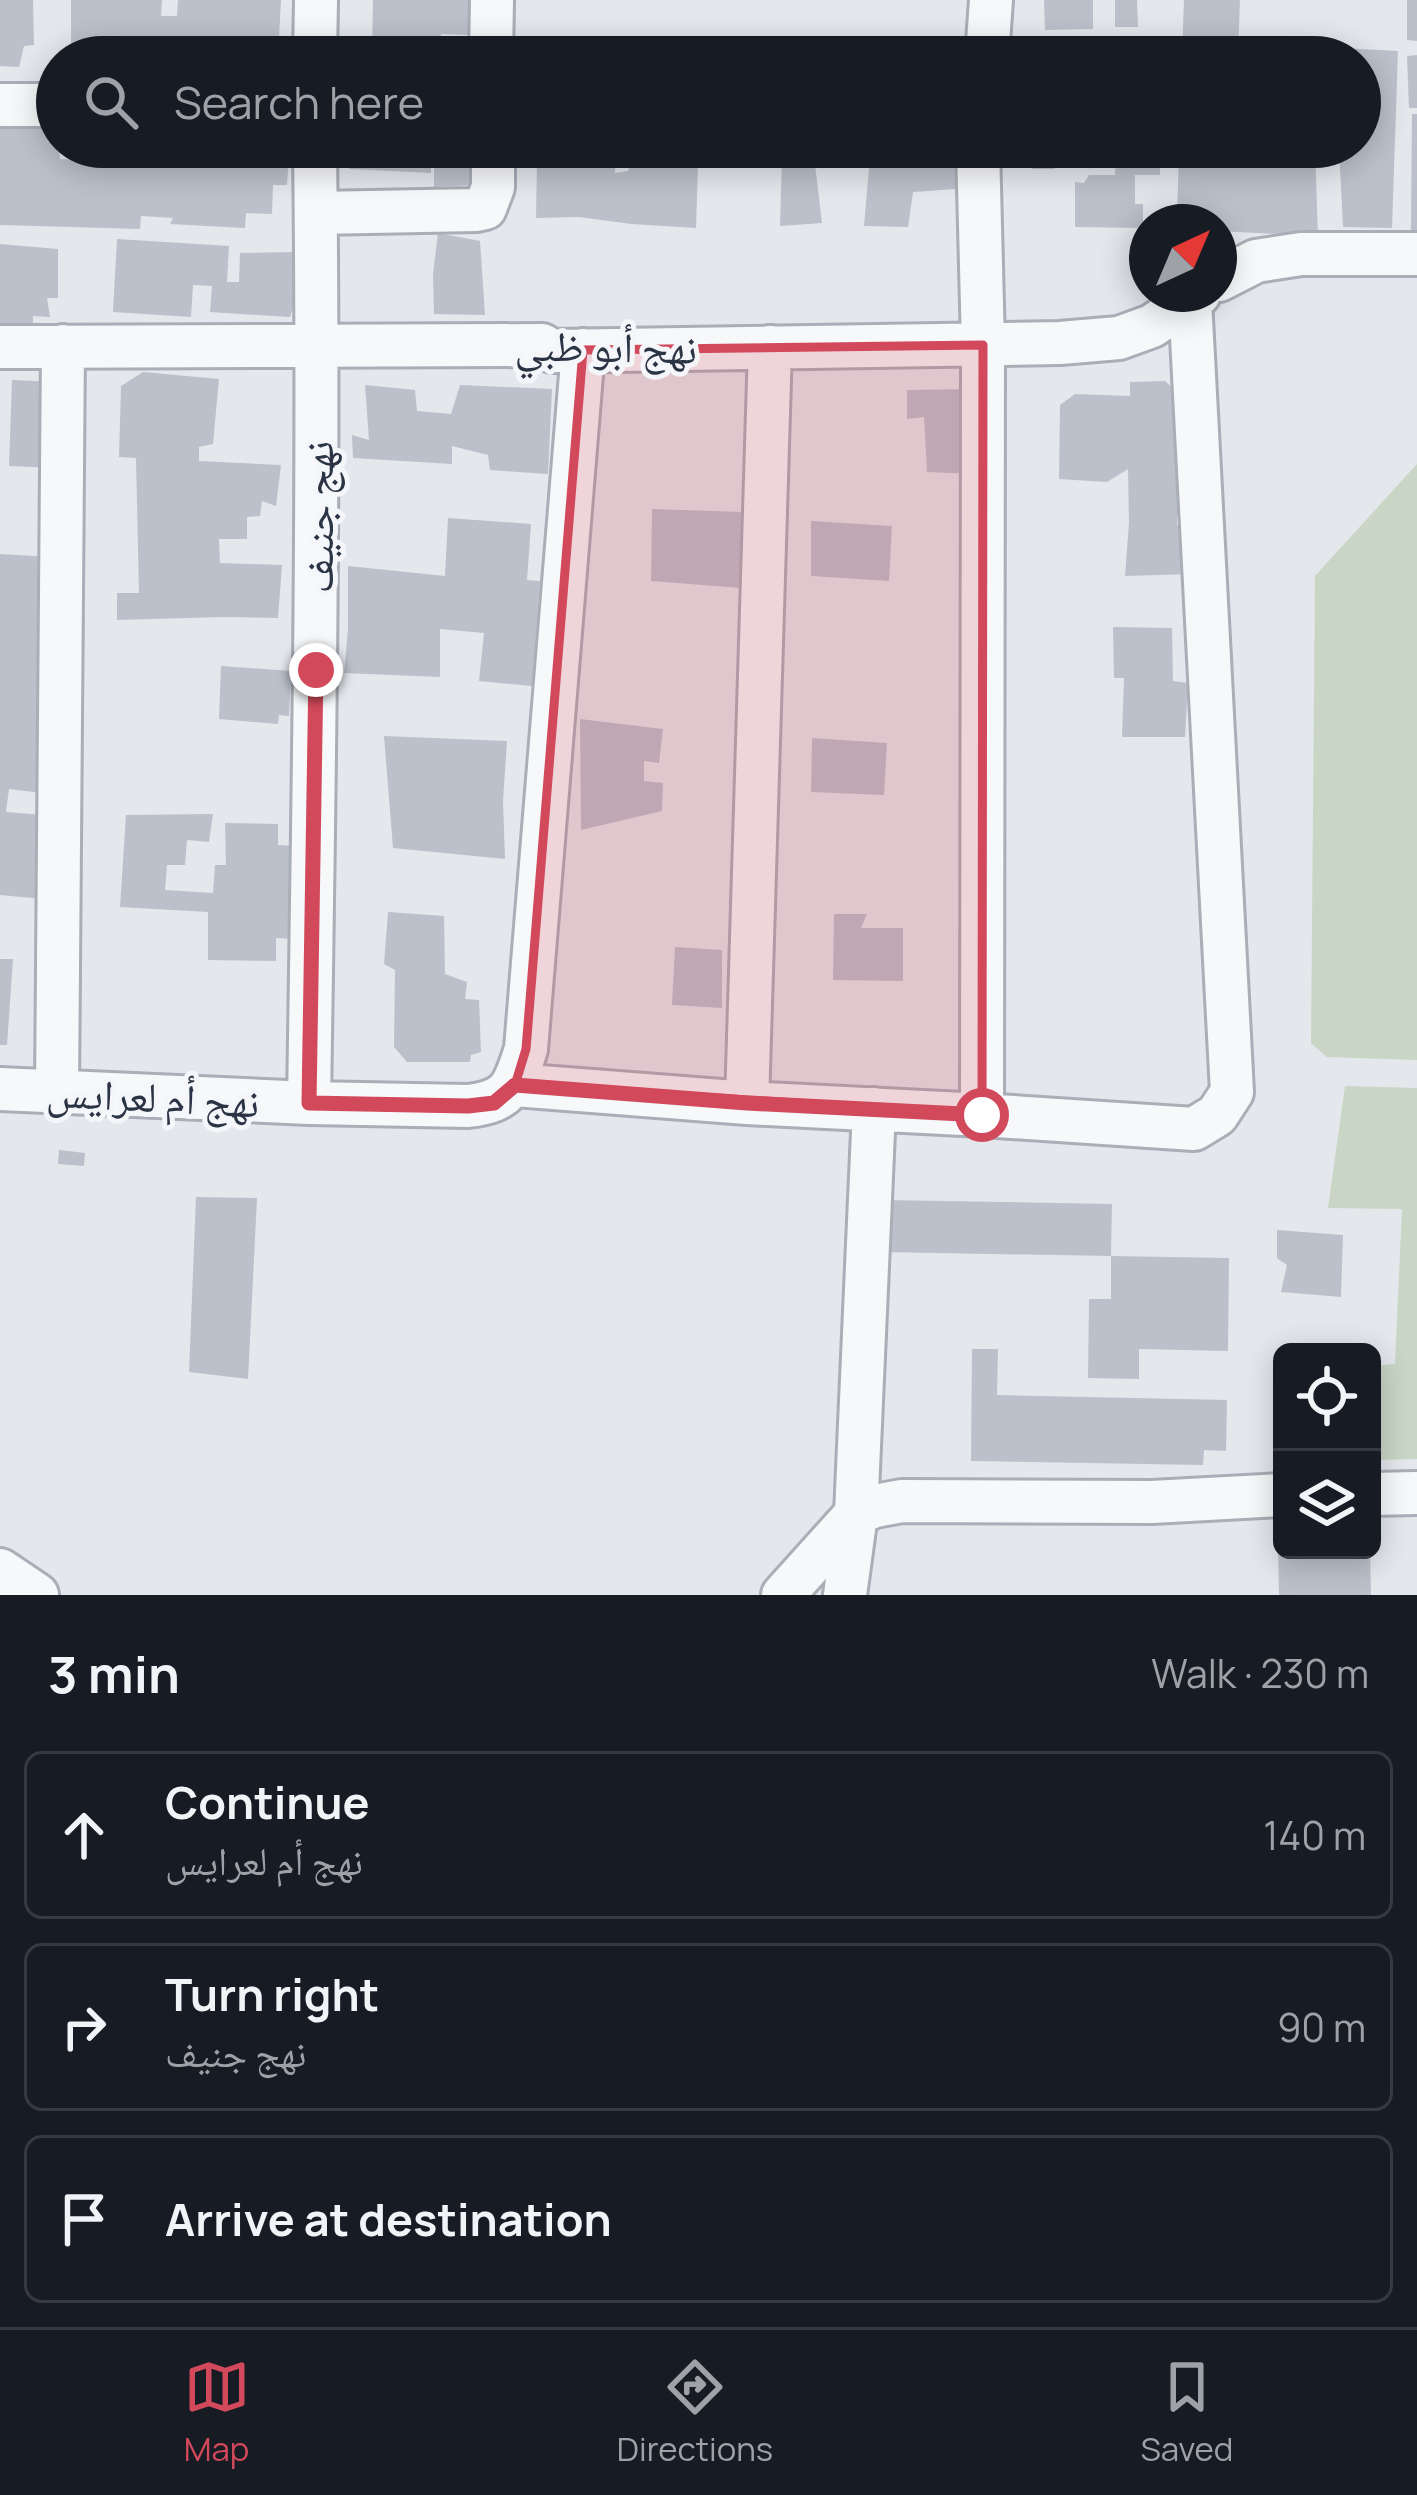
<!DOCTYPE html>
<meta charset="utf-8">
<style>
:root{--surface:#171b24;--page:#20242c;--text:#f1f3f6;--muted:#9ea1a6;--line:#363941;--accent:#d1495b}
body{margin:0;font-family:Manrope,"Noto Naskh Arabic",sans-serif;background:var(--page);color:var(--text)}
.controls{position:absolute;right:36px;bottom:36px;display:grid;overflow:hidden;border-radius:18px;box-shadow:0 6px 30px #0003}
.controls button{width:108px;height:108px;display:grid;place-items:center;padding:0;border:0;border-bottom:3px solid var(--line);background:var(--surface);color:var(--text);font:60px sans-serif}
.compass{position:absolute;left:1129px;top:204px;width:108px;height:108px;border-radius:50%;background:var(--surface);box-shadow:0 6px 30px #0003;rotate:44deg}
.stop{position:absolute;width:36px;height:36px;margin:-27px;border:9px solid #d1495b;border-radius:50%;background:#fff}
.stop.end{background:#d1495b;border-color:#fff;box-shadow:0 3px 12px #0008}
.list{margin:0;padding:0;list-style:none}
h2{display:flex;justify-content:space-between;align-items:center;height:156px;margin:0;padding:0 48px;font-size:51px}
h2 small{font-size:39px;font-weight:400;color:var(--muted)}
.list li{display:grid;grid-template-columns:78px 1fr auto;gap:36px;align-items:center;box-sizing:border-box;height:168px;margin:0 24px 24px;padding:0 24px;border:3px solid var(--line);border-radius:18px}
.list b{display:block;font-size:45px;white-space:nowrap}
.list p{margin:0;font-size:39px;white-space:nowrap;color:var(--muted)}
.list em{font-size:39px;font-style:normal;color:var(--muted)}
.icon{flex:none;width:66px;height:66px;fill:none;stroke:currentColor;stroke-width:2;stroke-linecap:round;stroke-linejoin:round}
.map{position:relative;flex:none;width:1417px;height:1595px;overflow:hidden}
.search{position:absolute;background:var(--surface);box-shadow:0 6px 30px #0003;left:36px;right:36px;top:36px;height:132px;display:flex;align-items:center;gap:30px;box-sizing:border-box;padding:0 42px;border-radius:66px;color:var(--muted);font-size:45px}
.sheet{height:732px;background:var(--surface)}
nav{display:flex;justify-content:space-around;align-items:center;box-sizing:border-box;height:168px;border-top:3px solid var(--line);background:var(--surface);font-size:33px;color:var(--muted)}
nav a{display:grid;justify-items:center;gap:6px}
nav .on{color:var(--accent)}
.map>svg:first-child{display:block}
.green{fill:#c9d6c5}
.building{fill:#bbc0ca}
.lines{fill:none;stroke-linecap:round;stroke-linejoin:round}
.minor-casing{stroke:#a9aeb7;stroke-width:48}
.minor{stroke:#f7f8fa;stroke-width:42}
.route{stroke:#d1495b;stroke-width:15}
.marked{fill:#d1495b;fill-opacity:0.2;stroke:#d1495b;stroke-width:9;stroke-linejoin:round}
.labels{text-anchor:middle;dominant-baseline:central;stroke-width:10;stroke-linejoin:round;paint-order:stroke}
.street-label{font-size:42px;fill:#2b3445;stroke:#f4f6f9}
</style>
<div class="map">
<svg width="1417" height="1595" viewBox="0 0 1417 1595">
<rect width="100%" height="100%" fill="#e4e7ec"/>
<!-- green -->
<path class="green" d="M1417,464V1060L1327,1057L1311,1043L1315,576Z
M1345,1086L1417,1088V1459L1372,1460V1366L1395,1364L1402,1209L1328,1208Z"/>
<!-- building -->
<path class="building" d="M0,0H33L34,45L24,46L19,67L0,66Z
M71,0H162L161,16H177L178,0H281L278,57H213L212,46L190,45L189,55L172,54V57H150V51H117V57H71Z
M373,0H471L470,35L441,34L440,57H372Z
M1044,0H1093V29L1045,30Z
M1115,0H1137L1138,27H1115Z
M1184,0H1240L1238,52L1276,53V57H1182Z
M1407,0H1417V41L1407,40Z
M1342,48L1398,51L1392,228L1343,227L1339,147H1360V57H1341Z
M1417,55V108H1409L1407,56Z
M1412,114H1417V230H1411Z
M0,128H57L60,159L129,162L130,147H215V158L235,159L236,147H254V156L289,157L287,185H273L272,214L246,213L245,228L170,224L173,218L141,216L140,229L0,225Z
M349,147H431V173L349,169Z
M434,147H491V184L434,187Z
M1032,147H1055V169H1032Z
M1116,147H1160V175H1135V204H1143V228L1075,227V182L1084,183L1089,175H1115Z
M1179,147H1315L1318,236L1219,231V222H1177Z
M912,148L953,149L971,165L969,188L913,192L908,227L864,226L870,156L912,168Z
M616,155L615,173L628,171L631,162L698,165L696,228L631,224L579,217L536,218L537,163L553,165L554,157Z
M782,155L814,156L822,223L780,226Z
M438,233L480,241L485,315L434,314L433,274Z
M117,239L229,246L227,282H239L240,253L297,252L293,308L290,317L210,312L212,286L193,285L191,317L113,312Z
M0,244L58,249V298H47L50,317L33,316V333L0,328Z
M143,372L219,379L213,444L199,447V461L281,465L276,506L262,501L260,516L247,517V539H219L220,563L282,565L278,618L222,617L117,620V593H139L136,458L119,457L121,386Z
M12,380L57,382L55,468L9,466Z
M1165,381L1189,404L1196,518L1177,515V525L1197,530L1191,574L1125,576L1129,523L1128,469L1107,482L1059,479L1060,405L1075,394L1130,396V382Z
M365,385L415,390L417,411L451,414L460,385L552,389L548,474L490,470L488,455L452,446V464L353,458L352,435L369,440Z
M970,389L973,474L927,472L924,417L907,419V390Z
M652,509L744,512L741,588L651,581Z
M448,518L531,524L527,580L540,581L532,686L479,681L484,633L440,629V677L344,673L348,629V566L445,576Z
M811,521L892,526L889,581L811,576Z
M0,554L51,557L42,793L9,789L6,812L55,816L43,899L0,895Z
M1113,627L1172,628L1173,681L1188,683L1185,737H1122L1124,678H1114Z
M221,666L291,671L289,716L279,715L278,724L219,719Z
M580,719L663,729L659,763L644,761V781L663,783L662,811L581,830Z
M384,736L507,741L503,801L505,859L393,848Z
M812,738L887,743L884,795L811,792Z
M213,814L209,842L187,840L185,865H167L165,890L213,893L215,865H226L225,823L278,824V845L295,846L294,939L276,938V961L208,960V912L120,907L126,815Z
M388,912L444,916L445,974L467,982L465,999L479,1000L481,1052L471,1055L470,1062H407L394,1047L395,970L384,964Z
M834,914H867L861,928H903V981L833,980Z
M675,947L722,950V1008L672,1005Z
M0,959H13L7,1045H0Z
M59,1150L85,1153L84,1166L58,1164Z
M196,1197L257,1198L248,1379L189,1372Z
M882,1200L1112,1204L1111,1256L1229,1258L1228,1351L1139,1349V1379L1088,1378L1089,1299H1111V1256L881,1252Z
M1277,1230L1343,1235L1341,1297L1281,1292L1287,1265L1277,1258Z
M972,1349H998L997,1395L1227,1400L1226,1451L1204,1450L1203,1465L971,1461Z
M1278,1550H1370L1371,1595H1279Z"/>
<g class="lines">
<defs>
<path id="minor" d="M315,57L316,0
M491,57L492,0
M987,57L991,0
M0,105H57
M978,147L983,345L982,1115L1194,1129L1217,1115L1232,1092L1190,300
M316,213L476,210L485,208L493,187V147
M1219,280L1256,261L1301,254H1417
M0,347L542,345L552,351L1060,343L1119,338L1152,326L1199,294
M515,1085L747,1103L982,1115
M0,1089L309,1103L468,1106C510,1101 514,1087 526,1049L583,350
M57,1091L63,346
M309,1103C314,784 319,466 315,147
M747,1103L770,347
M1372,1494L1417,1493
M0,1570L37,1595
M783,1595L856,1514L874,1109
M845,1595L856,1514L875,1506L902,1501L1152,1502L1282,1495"/>
</defs>
<!-- minor casing -->
<use href="#minor" class="minor-casing"/>
<!-- minor -->
<use href="#minor" class="minor"/>
</g>
<g class="lines">
<!-- route -->
<path class="route" d="M316,670L309,1103L468,1106L494,1103L515,1085L747,1103L982,1115"/>
</g>
<!-- marked area -->
<path class="marked" d="M983,345L982,1115L515,1085L526,1049L583,350Z"/>
<g class="labels">
<!-- street labels -->
<g class="street-label">
<text transform="translate(606 346) rotate(1)">نهج أبو ظبي</text>
<text transform="translate(317 517) rotate(-90)">نهج جنيف</text>
<text transform="translate(153 1096) rotate(3)">نهج أم لعرايس</text>
</g>
</g>
</svg>
<div class="controls">
<button><svg class="icon" aria-label="locate" viewBox="0 0 24 24"><circle cx="12" cy="12" r="6"/><path d="M12 2v4M12 18v4M2 12h4M18 12h4"/></svg></button>
<button><svg class="icon" aria-label="layers" viewBox="0 0 24 24"><path d="M12 4l9 5-9 5-9-5zM3 14l9 5 9-5"/></svg></button>
</div>
<svg class="compass" viewBox="-18 -18 36 36"><path d="M0-13l5 13h-10z" fill="#e53935"/><path d="M0 13l5-13h-10z" fill="#9ea1a6"/></svg>
<div class="stop" style="left:982px;top:1115px"></div>
<div class="stop end" style="left:316px;top:670px"></div>
<div class="search"><svg class="icon" aria-label="search" viewBox="0 0 24 24"><circle cx="10" cy="10" r="6"/><path d="M15 15l6 6"/></svg>Search here</div>
</div>
<section class="sheet">
<h2>3 min<small>Walk · 230 m</small></h2>
<ul class="list">
<li><svg class="icon" aria-label="ahead" viewBox="0 0 24 24"><path d="M12 20V5M6 11l6-6 6 6"/></svg><div><b>Continue</b><p>نهج أم لعرايس</p></div><em>140 m</em></li>
<li><svg class="icon" aria-label="right" viewBox="0 0 24 24"><path d="M7 20v-9h11M14 6l5 5-5 5"/></svg><div><b>Turn right</b><p>نهج جنيف</p></div><em>90 m</em></li>
<li><svg class="icon" aria-label="arrive" viewBox="0 0 24 24"><path d="M6 21V4h12l-3 4 3 4H6"/></svg><div><b>Arrive at destination</b></div></li>
</ul>
</section>
<nav>
<a class="on"><svg class="icon" aria-label="map" viewBox="0 0 24 24"><path d="M3 6l6-2 6 2 6-2v14l-6 2-6-2-6 2zM9 4v14M15 6v14"/></svg>Map</a>
<a><svg class="icon" aria-label="directions" viewBox="0 0 24 24"><path d="M12 3l9 9-9 9-9-9zM9 14v-3h6M13 9l2 2-2 2"/></svg>Directions</a>
<a><svg class="icon" aria-label="saved" viewBox="0 0 24 24"><path d="M7 4h10v16l-5-4-5 4z"/></svg>Saved</a>
</nav>
